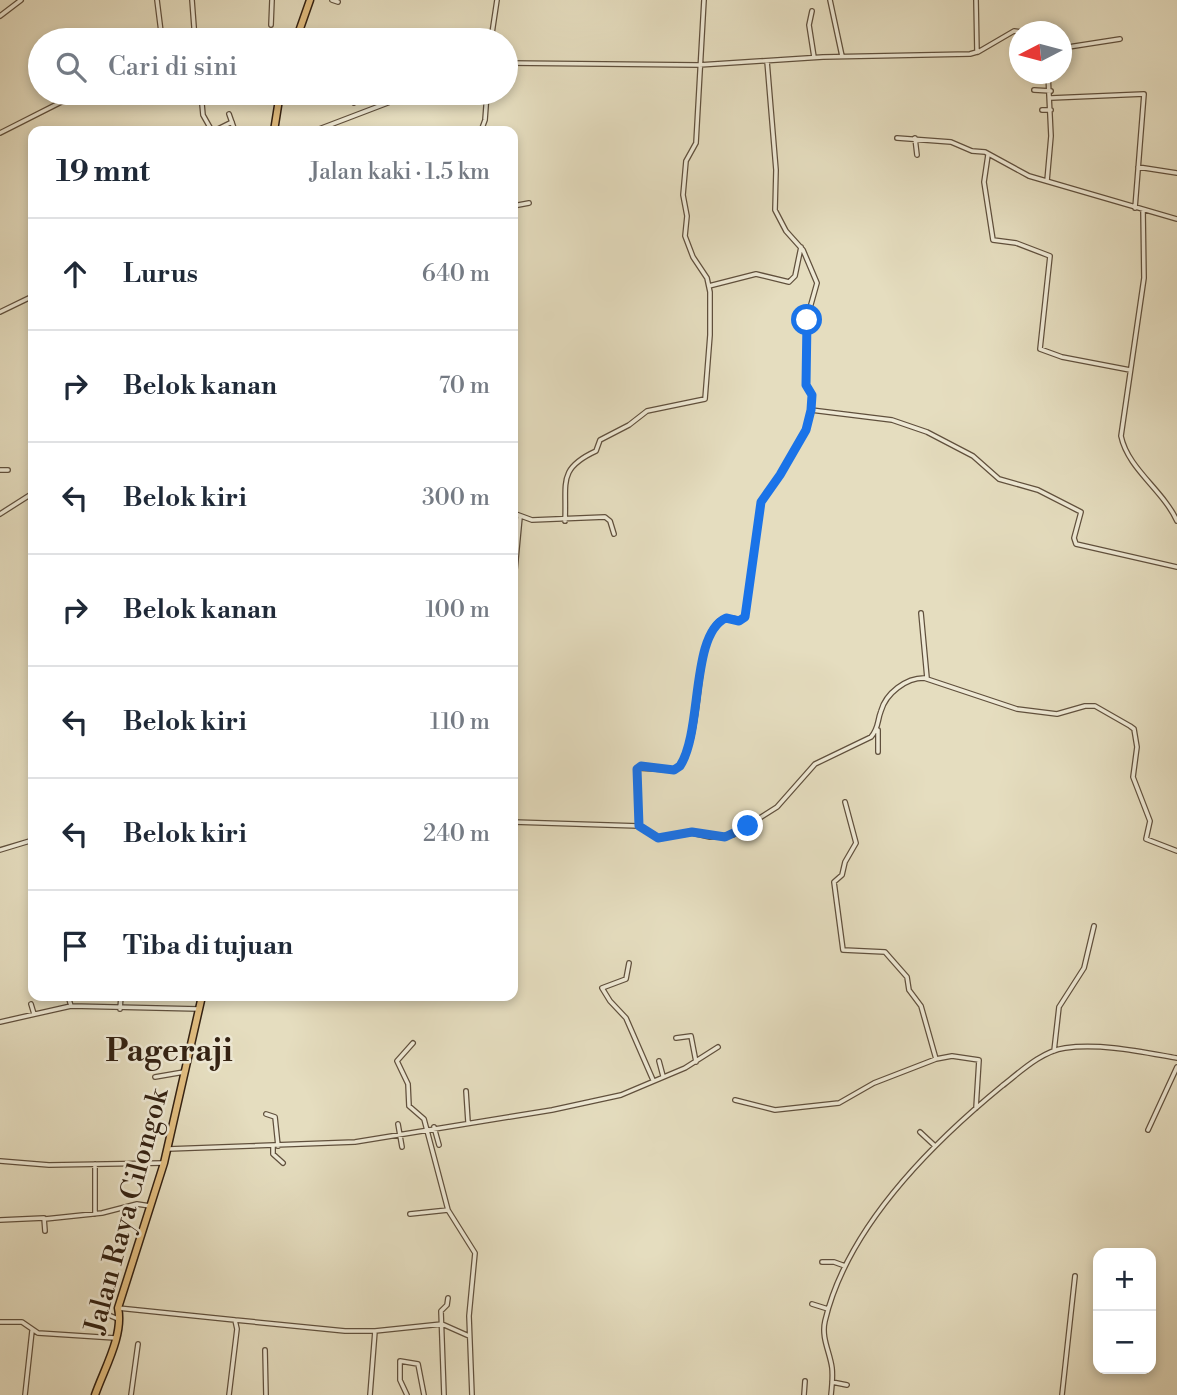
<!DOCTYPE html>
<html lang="id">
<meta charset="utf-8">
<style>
:root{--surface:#fff;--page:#f6f6f7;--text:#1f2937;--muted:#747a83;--line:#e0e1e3}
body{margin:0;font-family:"Libre Bodoni",serif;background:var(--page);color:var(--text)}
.controls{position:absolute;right:21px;bottom:21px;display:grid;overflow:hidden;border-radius:14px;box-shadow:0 4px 10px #0003}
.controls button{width:63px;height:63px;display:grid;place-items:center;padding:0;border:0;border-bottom:2px solid var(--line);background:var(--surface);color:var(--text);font:35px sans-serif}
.compass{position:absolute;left:1009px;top:21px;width:63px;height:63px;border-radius:50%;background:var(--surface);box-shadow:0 4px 10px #0003;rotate:264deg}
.stop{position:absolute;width:21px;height:21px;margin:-16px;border:5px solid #1a73e8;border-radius:50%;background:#fff}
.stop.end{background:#1a73e8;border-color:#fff;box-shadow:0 2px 7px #0008}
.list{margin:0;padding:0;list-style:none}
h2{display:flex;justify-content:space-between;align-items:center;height:91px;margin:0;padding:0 28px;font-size:30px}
h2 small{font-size:23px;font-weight:400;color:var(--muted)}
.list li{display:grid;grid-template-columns:46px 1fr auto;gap:21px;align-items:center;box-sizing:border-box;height:112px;padding:0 28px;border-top:2px solid var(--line)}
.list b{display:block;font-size:26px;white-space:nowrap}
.list em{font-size:23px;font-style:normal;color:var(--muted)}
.icon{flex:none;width:38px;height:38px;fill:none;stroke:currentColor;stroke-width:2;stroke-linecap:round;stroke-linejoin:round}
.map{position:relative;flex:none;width:1177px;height:1395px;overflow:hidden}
.search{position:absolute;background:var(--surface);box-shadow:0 4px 10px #0003;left:28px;top:28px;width:490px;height:77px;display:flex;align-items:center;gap:18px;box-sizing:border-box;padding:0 24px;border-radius:38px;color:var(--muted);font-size:26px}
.panel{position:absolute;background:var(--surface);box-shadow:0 4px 10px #0003;left:28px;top:126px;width:490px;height:875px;border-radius:14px}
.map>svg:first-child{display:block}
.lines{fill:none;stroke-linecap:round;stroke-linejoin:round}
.minor-casing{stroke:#60503d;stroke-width:6}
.highway-casing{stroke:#332112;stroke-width:9}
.minor{stroke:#eee9d5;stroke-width:3.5}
.highway{stroke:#e2be80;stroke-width:6}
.route{stroke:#1a73e8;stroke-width:9}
.labels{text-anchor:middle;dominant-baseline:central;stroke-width:5;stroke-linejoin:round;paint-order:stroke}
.street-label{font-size:28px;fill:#332112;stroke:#eee9d5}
.quarter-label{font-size:32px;font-weight:bold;fill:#332112;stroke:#eee9d5}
</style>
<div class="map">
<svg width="1177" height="1395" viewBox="0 0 1177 1395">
<rect width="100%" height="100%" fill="#e5ddbf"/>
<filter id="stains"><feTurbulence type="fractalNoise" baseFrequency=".00286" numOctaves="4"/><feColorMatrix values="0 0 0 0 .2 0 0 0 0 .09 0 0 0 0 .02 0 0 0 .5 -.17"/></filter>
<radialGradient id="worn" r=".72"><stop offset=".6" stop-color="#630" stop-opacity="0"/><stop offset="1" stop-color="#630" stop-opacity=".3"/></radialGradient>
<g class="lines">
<defs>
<path id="minor" d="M157,0L162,40
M192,0L195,40
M332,0L338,2
M830,0L842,56
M812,11L809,25L814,57
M0,16L21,0
M271,25L272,0
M491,40L497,0
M1062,48L1120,39
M978,52L1014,31L1022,32
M767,61L776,170L775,210L786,231L803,250L817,283L808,315L806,383L812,395L811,410
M506,63L699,65L823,57L970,54L977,52L976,0
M1034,90L1051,91
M201,93L203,115L212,131
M351,93L354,103
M1051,98L1144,94L1135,208
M1042,110H1051
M229,114L235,131
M214,131L232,122
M314,131L390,102
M481,131L485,120L487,93
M0,133L79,93
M897,138L951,142L972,151L985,152L1029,176L1177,219
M915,138L917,155
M988,155L984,182L993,240L1016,243L1050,256L1040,349L1062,357L1130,370
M1138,167L1177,173
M1047,181L1051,136L1048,74
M513,206L529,203
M1143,210L1144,278L1121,436C1128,469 1163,490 1177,521
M709,286L756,274L789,282L795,276L801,247
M0,312L33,296
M0,470H8
M513,513L532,520L605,517L610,521L614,534
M0,514L33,493
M565,521C567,483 557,469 596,451L600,440L629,425L647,411L705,399L710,335V292L707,278L693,257L685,236L687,216L683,195L686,161L696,143L704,0
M513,591L520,517
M921,613L927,678
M878,730V752
M845,802L856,843L845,862L842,875L834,882L843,950L885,952L907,977L909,990L921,1006L936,1059L952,1056L979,1060L976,1108
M513,822L639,826L637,768L674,770C708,747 689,629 725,618C730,617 735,619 741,620L745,617L761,502L780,475L806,430L811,410L892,420L927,432L973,456L999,479L1038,490L1081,512L1074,538L1076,544L1177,567
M639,826L660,838L692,833L710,837L733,835L777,807L815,764L871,737C879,728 877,721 881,711C886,693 906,678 924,678L1017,709L1057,714L1085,706H1095L1130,726L1134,729L1137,747L1133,777L1150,821L1146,839L1177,851
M0,850L33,840
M629,963L626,979L602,988L610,1001L626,1018L653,1080
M68,996L71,1006
M31,1004L34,1014
M120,1009L121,996
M0,1022L71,1006L199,1009
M676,1038L691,1036L696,1062
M413,1043L397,1061L408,1084L409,1106L424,1119L448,1210L475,1253L469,1316L472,1395
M1054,1051L1059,1007L1084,968L1094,926
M659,1061L663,1076
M155,1077L184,1072
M466,1091L468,1122
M735,1100L775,1110L839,1103L874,1083L936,1059
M266,1114L275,1117L278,1146
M398,1124L402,1147
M434,1127L439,1145
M1148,1130L1177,1067
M920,1132L935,1146
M273,1146V1154L283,1163
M168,1149L355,1142L552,1110L621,1095L685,1068L718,1047
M0,1161L49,1165L164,1163
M95,1164V1214
M410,1214L448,1210
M45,1219L102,1213L137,1204L150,1206
M0,1220L44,1218L45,1231
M822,1262H834L845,1266
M812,1304L828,1309
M118,1308L235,1320L237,1329L229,1395
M104,1313L118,1319
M235,1320L345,1331H375
M0,1322H22L38,1333L115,1338
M265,1350L266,1395
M832,1382L847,1385
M25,1395L32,1331
M131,1395L138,1344
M370,1395L375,1331L442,1324L469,1336
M407,1395L400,1380V1361L418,1364L424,1395
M444,1395L441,1311L447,1305L448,1298
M804,1395L805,1381
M831,1395C832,1386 833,1377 832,1368C830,1352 821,1338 825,1321C847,1228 930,1145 1002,1086C1020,1072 1042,1051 1065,1048C1101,1043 1142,1052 1177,1058
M1062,1395L1075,1276"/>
<path id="highway" d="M296,40L310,0
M274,131L280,93
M95,1395C104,1369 124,1335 118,1308L164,1163L202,996"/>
</defs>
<!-- minor casing -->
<use href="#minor" class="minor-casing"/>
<!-- highway casing -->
<use href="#highway" class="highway-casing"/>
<!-- minor -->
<use href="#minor" class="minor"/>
<!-- highway -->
<use href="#highway" class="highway"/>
</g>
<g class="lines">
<!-- route -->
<path class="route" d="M748,826L725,837L692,832L658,838L639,826L637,769L641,766L674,770L680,766C703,731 690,634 726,618L739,621L745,617L761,502L780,475L806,430L811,410L812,395L806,385L807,320"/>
</g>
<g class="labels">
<!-- street labels -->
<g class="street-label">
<text transform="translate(127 1211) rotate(-75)">Jalan Raya Cilongok</text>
</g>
<!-- quarter labels -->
<g class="quarter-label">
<text x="169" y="1051">Pageraji</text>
</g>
</g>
<rect width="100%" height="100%" filter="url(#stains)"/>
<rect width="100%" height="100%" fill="url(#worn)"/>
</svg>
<div class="controls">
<button>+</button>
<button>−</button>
</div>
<svg class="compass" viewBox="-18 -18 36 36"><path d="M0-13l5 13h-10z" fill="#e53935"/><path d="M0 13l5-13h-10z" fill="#747a83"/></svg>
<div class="stop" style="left:807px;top:320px"></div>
<div class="stop end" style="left:748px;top:826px"></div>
<div class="search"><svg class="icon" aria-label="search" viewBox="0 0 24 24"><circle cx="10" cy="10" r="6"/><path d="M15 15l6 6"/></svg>Cari di sini</div>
<section class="panel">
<h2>19 mnt<small>Jalan kaki · 1.5 km</small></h2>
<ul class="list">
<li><svg class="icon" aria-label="ahead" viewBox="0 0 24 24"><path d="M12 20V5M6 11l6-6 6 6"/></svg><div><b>Lurus</b></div><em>640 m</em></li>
<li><svg class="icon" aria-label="right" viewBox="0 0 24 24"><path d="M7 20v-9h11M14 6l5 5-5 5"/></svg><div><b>Belok kanan</b></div><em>70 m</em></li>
<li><svg class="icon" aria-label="left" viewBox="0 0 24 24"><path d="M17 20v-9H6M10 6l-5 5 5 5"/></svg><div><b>Belok kiri</b></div><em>300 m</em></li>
<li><svg class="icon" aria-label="right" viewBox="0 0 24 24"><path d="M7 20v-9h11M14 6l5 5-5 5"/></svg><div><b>Belok kanan</b></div><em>100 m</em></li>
<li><svg class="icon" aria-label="left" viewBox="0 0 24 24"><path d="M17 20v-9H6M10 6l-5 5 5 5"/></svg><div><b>Belok kiri</b></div><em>110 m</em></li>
<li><svg class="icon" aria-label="left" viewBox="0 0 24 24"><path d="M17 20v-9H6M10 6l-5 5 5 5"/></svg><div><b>Belok kiri</b></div><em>240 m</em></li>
<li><svg class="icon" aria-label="arrive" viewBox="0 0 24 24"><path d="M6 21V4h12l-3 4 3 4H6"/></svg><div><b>Tiba di tujuan</b></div></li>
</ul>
</section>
</div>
